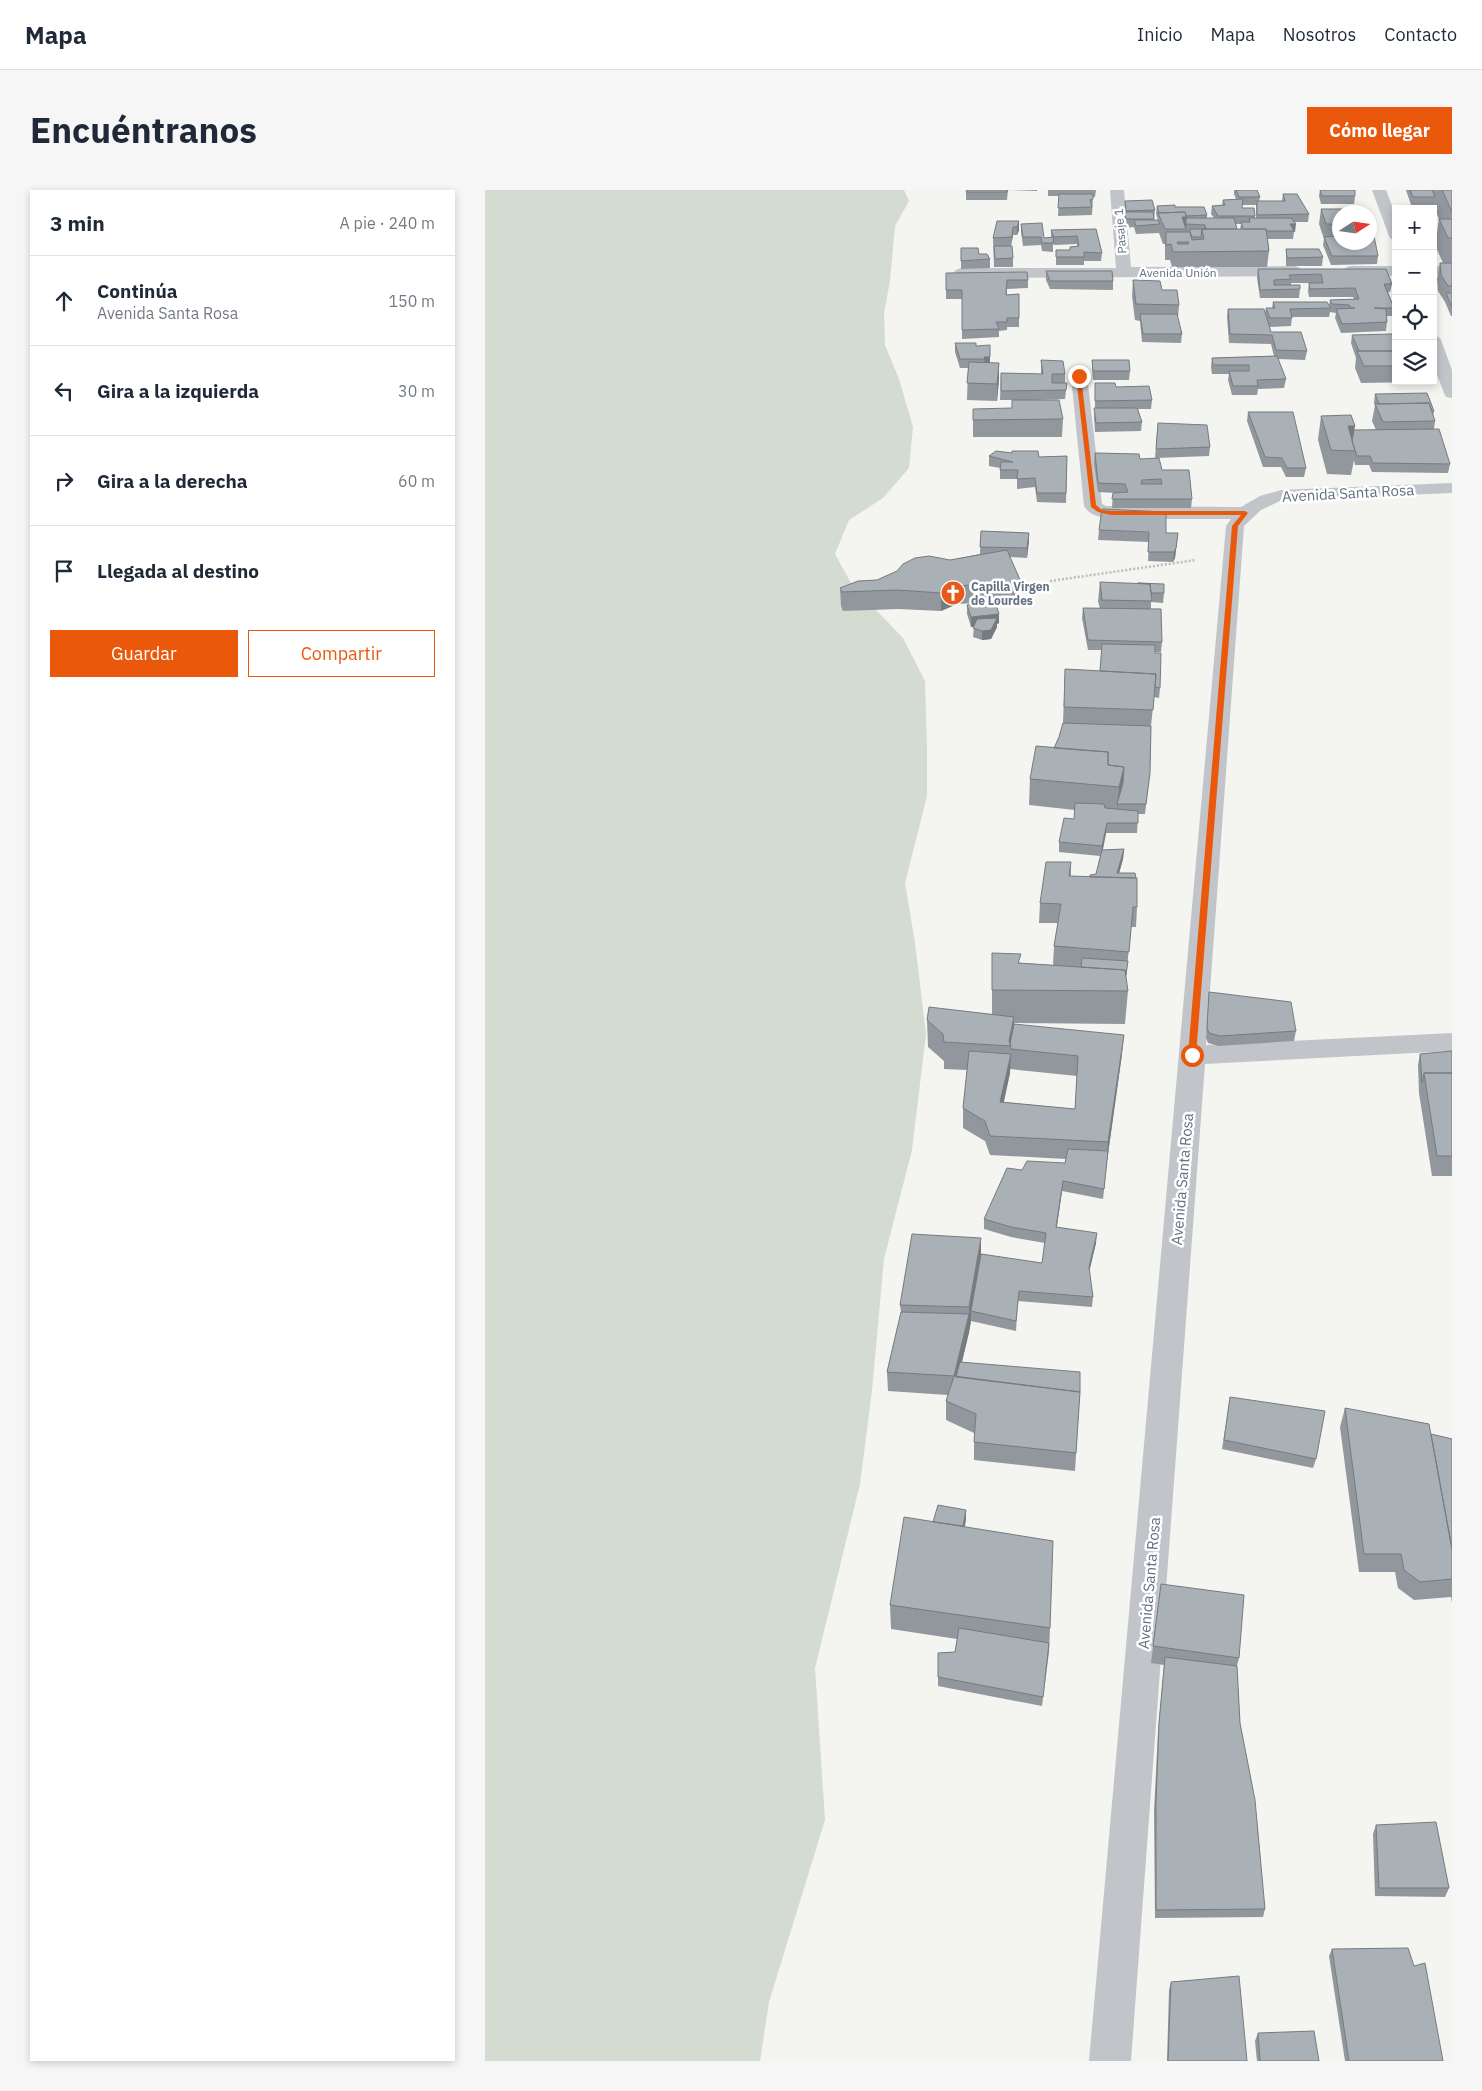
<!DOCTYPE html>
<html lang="es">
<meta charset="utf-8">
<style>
:root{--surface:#fff;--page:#f6f6f7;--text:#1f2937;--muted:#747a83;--line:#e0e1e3;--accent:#ea580c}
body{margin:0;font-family:"IBM Plex Sans",sans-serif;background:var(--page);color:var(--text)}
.controls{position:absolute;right:15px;top:15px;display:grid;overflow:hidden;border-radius:0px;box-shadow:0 2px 8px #0003}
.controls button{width:45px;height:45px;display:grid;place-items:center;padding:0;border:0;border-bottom:1px solid var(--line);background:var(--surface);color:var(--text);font:25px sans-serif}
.compass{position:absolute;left:847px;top:15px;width:45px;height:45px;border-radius:50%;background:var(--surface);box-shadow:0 2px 8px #0003;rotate:78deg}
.stop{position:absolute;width:15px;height:15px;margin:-11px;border:4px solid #ea580c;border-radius:50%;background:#fff}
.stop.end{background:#ea580c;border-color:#fff;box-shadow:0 1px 5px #0008}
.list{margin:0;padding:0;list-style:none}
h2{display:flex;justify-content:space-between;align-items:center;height:65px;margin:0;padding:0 20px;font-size:21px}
h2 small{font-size:16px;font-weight:400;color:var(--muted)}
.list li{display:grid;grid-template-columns:32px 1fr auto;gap:15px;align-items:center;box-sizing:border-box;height:90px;padding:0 20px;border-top:1px solid var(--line)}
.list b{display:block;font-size:19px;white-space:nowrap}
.list p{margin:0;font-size:16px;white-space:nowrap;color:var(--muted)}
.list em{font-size:16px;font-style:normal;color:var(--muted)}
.actions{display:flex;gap:10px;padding:15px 20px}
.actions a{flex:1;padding:11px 0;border:1px solid var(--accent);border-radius:0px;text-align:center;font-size:18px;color:var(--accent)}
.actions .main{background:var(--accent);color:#fff}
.icon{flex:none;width:28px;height:28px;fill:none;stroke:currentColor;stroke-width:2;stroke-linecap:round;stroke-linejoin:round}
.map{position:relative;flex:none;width:967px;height:1871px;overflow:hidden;border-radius:0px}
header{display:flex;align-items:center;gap:30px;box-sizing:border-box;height:70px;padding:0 25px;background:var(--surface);border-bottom:1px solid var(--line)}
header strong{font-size:24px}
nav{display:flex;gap:28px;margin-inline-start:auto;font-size:18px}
.intro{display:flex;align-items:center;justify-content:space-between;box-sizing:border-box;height:120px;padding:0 30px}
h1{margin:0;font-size:35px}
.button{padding:12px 22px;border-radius:0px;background:var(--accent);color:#fff;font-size:18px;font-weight:700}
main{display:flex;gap:30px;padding:0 30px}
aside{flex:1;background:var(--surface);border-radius:0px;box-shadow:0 2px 8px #0003}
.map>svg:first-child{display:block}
.green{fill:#d4dbd1}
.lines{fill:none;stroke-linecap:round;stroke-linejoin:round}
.path{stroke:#bbbdbf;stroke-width:2.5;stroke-dasharray:2 2;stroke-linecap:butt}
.minor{fill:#c1c4c8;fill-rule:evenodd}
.wall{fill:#91979d;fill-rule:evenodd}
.shaded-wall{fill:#767b7f}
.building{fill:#a9b0b6;stroke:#767b7f;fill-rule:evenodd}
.route{fill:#ea580c}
.labels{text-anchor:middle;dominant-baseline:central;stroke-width:5;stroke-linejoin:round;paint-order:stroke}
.far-street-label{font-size:12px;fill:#627182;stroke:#fff}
.far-poi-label{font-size:12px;font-weight:bold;fill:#627182;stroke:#fff;text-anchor:start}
.street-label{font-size:15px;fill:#627182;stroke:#fff}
</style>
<header>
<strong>Mapa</strong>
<nav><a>Inicio</a><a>Mapa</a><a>Nosotros</a><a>Contacto</a></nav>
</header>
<div class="intro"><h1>Encuéntranos</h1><a class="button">Cómo llegar</a></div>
<main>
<aside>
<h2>3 min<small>A pie · 240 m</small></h2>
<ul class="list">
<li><svg class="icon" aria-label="ahead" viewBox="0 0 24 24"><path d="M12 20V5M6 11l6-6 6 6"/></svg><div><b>Continúa</b><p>Avenida Santa Rosa</p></div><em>150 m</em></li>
<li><svg class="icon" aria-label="left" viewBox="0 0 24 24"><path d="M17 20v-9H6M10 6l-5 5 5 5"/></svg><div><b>Gira a la izquierda</b></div><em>30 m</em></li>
<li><svg class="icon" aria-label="right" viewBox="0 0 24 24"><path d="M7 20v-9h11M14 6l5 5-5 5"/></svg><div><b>Gira a la derecha</b></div><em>60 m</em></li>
<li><svg class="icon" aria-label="arrive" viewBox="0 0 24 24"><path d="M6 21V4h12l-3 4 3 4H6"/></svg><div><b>Llegada al destino</b></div></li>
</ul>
<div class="actions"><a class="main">Guardar</a><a>Compartir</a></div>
</aside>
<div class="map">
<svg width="967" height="1871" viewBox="0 0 967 1871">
<rect width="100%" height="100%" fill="#f4f4f0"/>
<!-- green -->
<path class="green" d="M0,0H419L424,11L410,36L405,91L399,123L400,155L414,189L428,237L424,278L398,308L364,330L350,364L367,395L418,448L440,491L442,556V606L420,693L430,753L441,844L427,960L399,1069L387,1201L375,1294L330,1478L340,1630L284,1812L275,1871H0Z"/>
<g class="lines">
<!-- path -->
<path class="path" d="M565,391L711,370"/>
<!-- minor -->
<path class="minor" d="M625,0H639L646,77L810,76L815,78L818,81L815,84L810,86L476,88L471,86L468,83L471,80L476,78H631Z
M887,0H901L911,26V50L906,49L904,46Z
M865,76H911V86L860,84L857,81L860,78Z
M948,76H967V84H948Z
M948,145L954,147L956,150L967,180V208L961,207L959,203L948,174Z
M594,181L600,182L602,186L617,314L621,316L756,317L775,306L796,300L967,293V303L797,310L776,320L759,336L721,855L967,843V861L720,874L646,1871H604L741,336L746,329H626C615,327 605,326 599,316L586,186L588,182Z"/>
</g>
<!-- wall -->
<path class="wall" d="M482,0H552V1L523,0L522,10H481V2Z
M563,0H611L610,7H608L607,25L573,26L574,6H563Z
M749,0H772L775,7L774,11H797L798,4L824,24L823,32H810V42H809L808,49H783L784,61L782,77H687L685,70H680V54H678L674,43L651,44L649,37L641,38L639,30L640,11L670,20L669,30H673L671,24L672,16L690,17L722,25V28H729L726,24L727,16L737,15L738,10L751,9L749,4ZM757,15H771V28H770V26L757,18ZM751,34H756L755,39H752Z
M835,0H870V6L869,14H836L834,6Z
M921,0H967V126H966L960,112L953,101L952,89L955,73H958L950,55L954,29L948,15H926Z
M836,19L854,22V52L893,66L892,74L846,75L838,55L839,49L834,34Z
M534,31V40L532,45H528L526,56L528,68V77H509L508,48Z
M536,34L559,48H566V40L611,39L617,63L616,71H599V75H571V60H585V57L592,56V54L569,55L568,54V62L557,61L556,55L538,56L536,42Z
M476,58L494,64L505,69V78L476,79Z
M801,59L838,67L837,76H801Z
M773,79H901L907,94L905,102H903L909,118L907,126H902V132L901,141L856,143L850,128L851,123L845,122L844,127H807L806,136L784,137L786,142L822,161L820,170L793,169L801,189L799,198L773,199L772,205H747L743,190L744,184H727L726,177L727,168L789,166L786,154L744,153L742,127L743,119L780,124L781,118H787L788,112L844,115L845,110L869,109L868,107H824L823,101L824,93H806V95L815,99L814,108H775L772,88Z
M561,81L628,91V100L565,99L561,90Z
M461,83L543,90V98L522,99V105L534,104V137H522V140L514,141V147L477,149V109H461Z
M648,90L677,100L694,115L693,128L697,144L696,153L657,152L655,131L650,130L647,106Z
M867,145L911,153V191H936L935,192L876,193L870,178L871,168L866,153Z
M470,153L491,156L505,173L514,189L512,211L482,210L483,178H475L470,162Z
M556,170L580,184V193H567H582L580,209L550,210L578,229L577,247H488V230L527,218V210H515L516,183L556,184Z
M607,170L645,181L644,190H608L607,179Z
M610,193L631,197L667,210L666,219H653L657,232L656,241L610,242L609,227L610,218Z
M890,204L949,221L948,225L950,231L949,239L965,274L963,283L887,282L884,275H870L869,270L866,285L842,284L833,250L836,226L869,240H891L887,231L890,215L889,213Z
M763,222L821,278L819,287H801L796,277H778L762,231Z
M673,233L725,257L724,266L670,268Z
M610,263L655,269L677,280L707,309L706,318H627L628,303H631L613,302L609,273Z
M504,266L554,267L582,266L581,313L552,312L550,297L532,299V289H515V278L504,276Z
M614,340L681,343H693L690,368L688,372L663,371L664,352L613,350Z
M496,341L544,343L542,368L525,367L536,392L535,411L510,412L514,433L512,434V437L506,449L497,450L488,447L489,436L486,437L482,424V415L490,413L472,414L456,421L413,419L358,421L356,416L355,398L392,390L465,370L495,364Z
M615,392L679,403L678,413L666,412V419L677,452L676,462H670L675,498L674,508L669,507L666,536L665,583L660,624H653L652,643H621L618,660L639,659L638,669L634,683L652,717L651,737H646L641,788L643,801L640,834L529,833V834L637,864L622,971L618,1009L577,1001L572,1037L611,1053L604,1081L608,1107L607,1117L533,1111L531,1141L486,1131L477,1172L595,1202L590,1281L489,1270V1243L461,1230V1211L463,1205L403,1201L402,1182L416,1122L415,1115L496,1064L557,1073L560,1053L526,1047L499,1039V1029L537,980L580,973L581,969L505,965L500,951L478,938V918L482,880L459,879V871L443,857L442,830L507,824V763L536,773L568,775L569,756L573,733H554L555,713L586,672V686L605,687V685L611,684L615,666L574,662V652L589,629L590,620L544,615L545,589L569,558L574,547L578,533L580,479L615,481L617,460H603L597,428L598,418L615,419L613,411ZM525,879L592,886L590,919L519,912L525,883Z
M724,802L811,841L809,851L734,856L723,853L721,848Z
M967,861V986H947L934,903L933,875L935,864Z
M745,1207L831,1269L828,1278L737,1259Z
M860,1218L946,1244L967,1249V1413L966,1407L929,1410L913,1398L910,1382H874L855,1237Z
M481,1320V1329L480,1337L565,1438L564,1462L557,1516L453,1496V1463L470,1462L472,1449L406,1439L405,1415L448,1332Z
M676,1394L754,1468L752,1476L755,1533L780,1719L778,1727L670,1728L669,1621L673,1542L679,1475L666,1473Z
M891,1635L964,1698L960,1707L890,1706L888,1644Z
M847,1759L958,1871H860L844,1766Z
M686,1792L762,1871H682L684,1800Z
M773,1843L834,1871H772L770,1851Z"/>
<!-- shaded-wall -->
<path class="shaded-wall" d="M697,27H702L701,39Z
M534,31V40L532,45V37Z
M805,34H811L810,42H809Z
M528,37V45L526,56L527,47Z
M499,167H505V175L500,176Z
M514,173V189L512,211V194Z
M863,236H870L866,260Z
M544,343V352L542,368V358Z
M693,343L690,368L688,372L689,362Z
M471,396L472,414L456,421V403Z
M514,424V433L512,434V437L506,449L497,450V441L509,434L486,437V427Z
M639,577L637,603L632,614V624L634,597Z
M622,633L621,643L616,667L617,656Z
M639,659L638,669L631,694L632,683Z
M529,827V854L526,856L524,851Z
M639,845L637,864L622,971L618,1009L623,952Z
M526,864L525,883L514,932L515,912Z
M578,991L577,1001L570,1047L571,1037Z
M612,1043L611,1053L603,1087L604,1077Z
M496,1048V1075L486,1121V1131L484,1143V1117Z
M484,1124V1143L471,1196L469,1186Z
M481,1320V1329L476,1354V1344Z"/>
<!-- building -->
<path class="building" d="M482,0H523L522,2H481Z
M751,0H772L775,7H754Z
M835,0H870V6H837Z
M925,0H947L950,7H928Z
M957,0H967V22Z
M574,4H608V9L605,10L607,17L573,18Z
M798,4H812L824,24L772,25V11H800Z
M758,9L757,18H769L770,26H733L727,16L740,15L738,10Z
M667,10L670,20L641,21L640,11Z
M690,15V17H719L722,25L701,26L700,22L674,23L672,16Z
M836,19H880L881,22H854V34H841Z
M640,22H668L669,29H641Z
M700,22L702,27H697L701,39H680L673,23Z
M701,28H749L752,39H717L716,47H707L705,42V39H721L720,35L701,34Z
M764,28H806L811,34H805L809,41H781V39H758L756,32H765Z
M954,29H967V48H963Z
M649,30H673L675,34L651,36Z
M512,31H534L532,37H528L527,47L508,48Z
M557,33L559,48L569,47L568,53H557L556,47H538L536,34Z
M611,39L617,63L599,62V67H571V60H585V57L594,56L592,46L569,47L566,40Z
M717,39H781L784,61L688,62L686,54L681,55V42H705L707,50L719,49ZM692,52H704L703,54H693Z
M854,46V52H884V46H889L893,66H847L839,47Z
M509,56H527L528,68L510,69Z
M476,58H493L494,64H502L505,69L476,71Z
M801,59H834L838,67L802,68Z
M955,73H967V96H963L956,85Z
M773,79H901L907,94H899L909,118H889L901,119L902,132L857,134L851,119L870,118H866L864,115L847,114L845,110L874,109L870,98L825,99L824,93H838L836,84L804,85L806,89L789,90V95H815V99L775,100Z
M561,81H627L628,91H565Z
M542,82L543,90H522L521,105L534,104V128H522V132H511L514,139L477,140V100H461V83Z
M648,90L675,91L677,100H692L694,115L651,114Z
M961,103H967V117Z
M788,112H842L846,118L805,119L807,128H785L781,118H790Z
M743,119H779L786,142H816L822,161L791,160L787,145L745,144Z
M655,124H692L697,144H658Z
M907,144L911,153V161H874L867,145Z
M470,153H491V156L505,155V167H499L500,169H475Z
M872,161H911V176H879Z
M792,166L801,189L772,190L773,196H748L744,181H764V175H728L727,168Z
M556,170L578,171L580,184H567V193H582L581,200L516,201V183L558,184Z
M607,170H644L645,181H608Z
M484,172L514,173L512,194L482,193Z
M610,193H630L631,197L664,196L667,210L610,211Z
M942,203L949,221H947L944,213L894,214L890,204Z
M527,210H574L578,229L488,230V219L527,218Z
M944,213L950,231L898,232L890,214Z
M609,218H652L657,232L611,233Z
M763,222H808L821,278H802L797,268L780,267Z
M866,225L870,236H863L870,261L846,260L836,226Z
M673,233L722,235L725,257L671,259Z
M954,239L965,274L888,273L885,266H872L867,251L869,240Z
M511,261L527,263V261H553L554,267L582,266L581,303H552L550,288L532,289L533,280H515L516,272H528L504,266Z
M610,263L654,264L655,269L674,268L677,280H704L707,309H627L628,303L643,302L640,294L613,293ZM676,289L677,294H656L657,290Z
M617,319L681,322V343H693L691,358L689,362H663L664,342L614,340Z
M496,341L544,343L542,358L495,357Z
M522,360L536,392L471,396L456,403L412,400L357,402L355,398L373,391L392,390L412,381L418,374L430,368L444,366L465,370Z
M615,392L665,394L667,411L617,410Z
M653,393L679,394V403H666L665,394Z
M510,411L514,424L486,427L482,415Z
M598,418L676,419L677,452L603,450Z
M512,428L506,440L497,441L488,438L492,429Z
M617,454L670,455V463H676L675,498L670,497L671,484L615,481Z
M580,479L671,484L668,520L579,517Z
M578,533L666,536L665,583L661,614H632L638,593L639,577L623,575V562L569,558L574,547Z
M551,556L623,562V575L639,577L634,597L545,589Z
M590,613L619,614L620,618L653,621V633H622L617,656L574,652L579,628L589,629Z
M639,659L632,683H650L651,688L605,687V685L611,684L617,660Z
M561,672H586L584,686L652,688V717H648L644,762L569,756L576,714L555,713Z
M507,763L536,764L533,773L640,780L643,801L507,800Z
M597,768L643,771L641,785L640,780L596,777Z
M724,802L806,812L811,841L735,846L724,843L722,838Z
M444,817L529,827L524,851L526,856L459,852L458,844L442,830Z
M529,834L639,845L623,952L505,946L500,931L478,918L484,861L526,864L515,912L590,919L593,866L526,859L525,854Z
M967,861V883H939L937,893L935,864Z
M939,883H967V966H952Z
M583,959L623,961L619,999L578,991L571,1037L612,1043L604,1077L608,1107L534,1101L531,1131L486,1121L496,1064L557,1073L561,1043L526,1037L499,1029L522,978L537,980L542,971L580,973Z
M427,1044L496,1048L484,1117L415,1115Z
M416,1122L484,1124L469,1186L595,1202L591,1263L489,1252L491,1224L461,1211L469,1186L402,1182Z
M475,1172L595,1182V1202L471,1187Z
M745,1207L840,1221L831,1269L739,1250Z
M860,1218L944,1234L967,1359V1389L935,1392L919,1380L916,1364H879Z
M946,1244L967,1249V1359Z
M453,1315L481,1320L478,1336L448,1332Z
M419,1327L568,1351L565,1438L405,1415Z
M676,1394L759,1405L754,1468L668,1456Z
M474,1438L564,1453L558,1507L453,1487V1463L470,1462Z
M680,1467L752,1476L755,1533L770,1610L780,1719L671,1720V1612L674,1533Z
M951,1632L964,1698H894L891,1635Z
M923,1758L929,1776L940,1773L958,1871H864L847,1759Z
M754,1786L762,1871H683L686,1792Z
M829,1841L834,1871H775L773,1843Z"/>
<!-- route -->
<path class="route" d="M594,184L596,186L611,315L617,320L626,321H760L763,323L753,336L711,865L707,868L703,865L747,336L756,325H626L613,322L606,317L591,186Z"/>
<!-- icons -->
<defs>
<symbol id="church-disc" viewBox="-11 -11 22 22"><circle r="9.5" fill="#e85a1b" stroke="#fff"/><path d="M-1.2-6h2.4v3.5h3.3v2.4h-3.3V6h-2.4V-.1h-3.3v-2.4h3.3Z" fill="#fff"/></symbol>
</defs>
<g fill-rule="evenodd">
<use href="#church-disc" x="454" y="389" width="28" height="28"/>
</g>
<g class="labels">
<!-- far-street labels -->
<g class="far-street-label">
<text transform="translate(635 41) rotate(-95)">Pasaje 1</text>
<text x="693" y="82">Avenida Unión</text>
</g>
<!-- far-poi labels -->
<g class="far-poi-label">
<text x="486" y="396">Capilla Virgen<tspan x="486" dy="14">de Lourdes</tspan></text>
</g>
<!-- street labels -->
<g class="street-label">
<text transform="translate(863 303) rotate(-3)">Avenida Santa Rosa</text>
<text transform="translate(697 989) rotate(-85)">Avenida Santa Rosa</text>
<text transform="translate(664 1393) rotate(-85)">Avenida Santa Rosa</text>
</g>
</g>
</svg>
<div class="controls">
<button>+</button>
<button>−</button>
<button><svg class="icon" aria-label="locate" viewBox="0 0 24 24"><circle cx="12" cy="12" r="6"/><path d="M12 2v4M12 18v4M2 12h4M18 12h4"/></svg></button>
<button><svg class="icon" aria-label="layers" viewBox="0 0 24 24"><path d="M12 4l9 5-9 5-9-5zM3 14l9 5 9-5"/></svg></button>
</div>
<svg class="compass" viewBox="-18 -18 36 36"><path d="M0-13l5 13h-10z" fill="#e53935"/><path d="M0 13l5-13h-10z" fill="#747a83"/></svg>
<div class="stop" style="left:707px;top:865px"></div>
<div class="stop end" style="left:594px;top:186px"></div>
</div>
</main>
